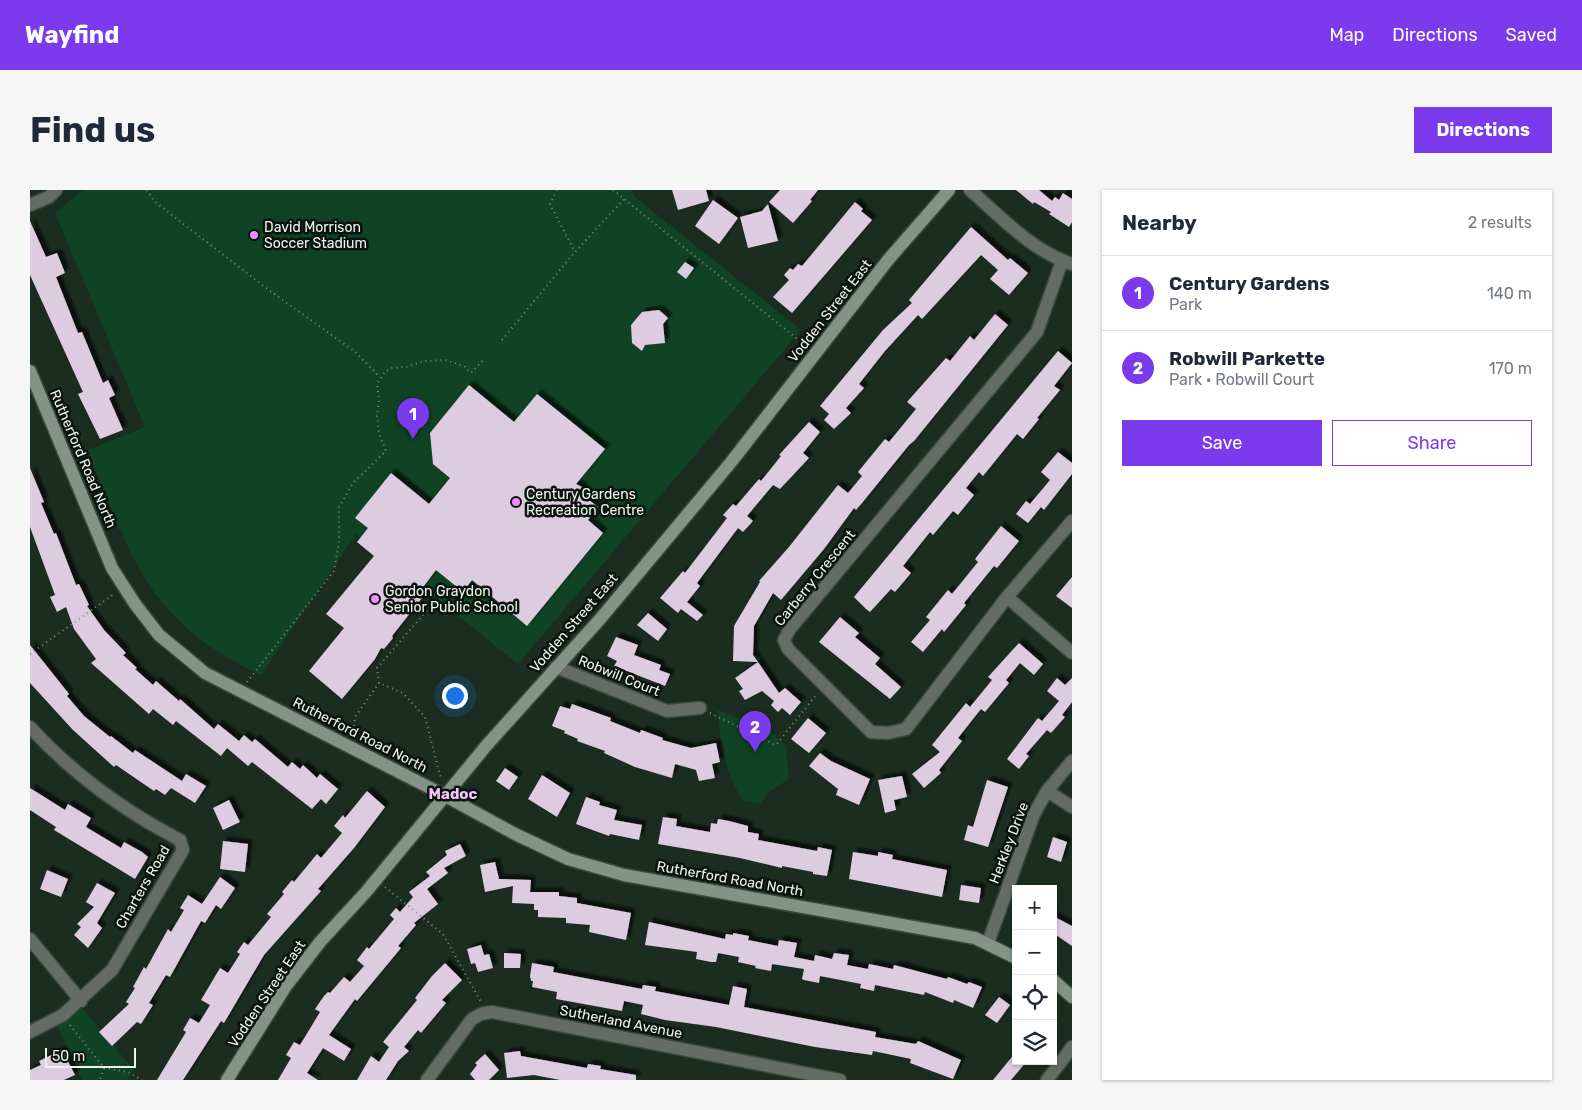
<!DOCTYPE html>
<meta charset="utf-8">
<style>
:root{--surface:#fff;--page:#f6f6f7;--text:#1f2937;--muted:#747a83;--line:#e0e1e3;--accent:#7c3aed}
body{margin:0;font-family:Rubik,sans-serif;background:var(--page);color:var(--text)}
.controls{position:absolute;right:15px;bottom:15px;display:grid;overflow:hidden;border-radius:0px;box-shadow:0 1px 4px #0004}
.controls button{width:45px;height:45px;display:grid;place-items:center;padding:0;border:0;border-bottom:1px solid var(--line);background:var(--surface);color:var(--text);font:25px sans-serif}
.scale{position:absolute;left:15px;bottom:12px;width:91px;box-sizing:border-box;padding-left:5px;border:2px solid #eaf6ed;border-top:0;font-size:14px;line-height:18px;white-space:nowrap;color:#eaf6ed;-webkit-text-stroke:4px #0b130d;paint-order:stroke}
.you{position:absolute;left:424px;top:505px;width:18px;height:18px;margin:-12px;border:4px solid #fff;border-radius:50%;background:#1a73e8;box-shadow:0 0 0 8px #1a73e833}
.badge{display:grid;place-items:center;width:32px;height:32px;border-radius:50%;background:var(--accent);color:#fff;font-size:16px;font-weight:700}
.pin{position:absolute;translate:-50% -41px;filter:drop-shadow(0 1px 2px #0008)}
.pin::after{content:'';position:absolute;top:26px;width:18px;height:15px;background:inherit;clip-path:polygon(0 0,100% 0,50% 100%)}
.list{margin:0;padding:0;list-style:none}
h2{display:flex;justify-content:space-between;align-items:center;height:65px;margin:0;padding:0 20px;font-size:21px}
h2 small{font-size:16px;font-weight:400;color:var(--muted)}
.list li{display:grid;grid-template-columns:32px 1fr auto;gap:15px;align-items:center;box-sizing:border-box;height:75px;padding:0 20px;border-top:1px solid var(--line)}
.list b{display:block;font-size:19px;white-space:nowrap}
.list p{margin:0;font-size:16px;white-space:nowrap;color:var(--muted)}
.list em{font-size:16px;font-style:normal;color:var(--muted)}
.actions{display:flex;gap:10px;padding:15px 20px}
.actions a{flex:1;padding:11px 0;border:1px solid var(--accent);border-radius:0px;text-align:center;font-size:18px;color:var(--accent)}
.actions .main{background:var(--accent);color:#fff}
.icon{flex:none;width:28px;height:28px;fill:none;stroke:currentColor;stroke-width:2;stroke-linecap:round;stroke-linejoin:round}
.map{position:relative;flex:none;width:1042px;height:890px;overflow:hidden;border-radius:0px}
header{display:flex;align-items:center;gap:30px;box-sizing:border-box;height:70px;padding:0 25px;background:var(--accent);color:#fff}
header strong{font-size:24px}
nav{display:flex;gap:28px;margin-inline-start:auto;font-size:18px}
.intro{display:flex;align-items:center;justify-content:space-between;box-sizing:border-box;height:120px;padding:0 30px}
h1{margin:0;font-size:35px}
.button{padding:12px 22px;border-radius:0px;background:var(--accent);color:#fff;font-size:18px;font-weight:700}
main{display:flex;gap:30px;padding:0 30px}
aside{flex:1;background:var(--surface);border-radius:0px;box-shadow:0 1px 4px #0004}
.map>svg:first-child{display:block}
.green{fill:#0f4323}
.building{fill:#ddcbe0;filter:url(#shadow)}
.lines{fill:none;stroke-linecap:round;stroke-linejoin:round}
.street-casing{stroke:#38493d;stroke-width:15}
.secondary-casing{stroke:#38493d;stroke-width:15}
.path{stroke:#7e8d82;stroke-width:2;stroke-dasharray:1 4;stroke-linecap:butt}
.street{stroke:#636c65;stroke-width:12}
.secondary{stroke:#849387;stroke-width:12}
.poi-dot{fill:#eb8cfb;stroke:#0b130d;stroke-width:2}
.labels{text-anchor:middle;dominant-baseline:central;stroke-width:5;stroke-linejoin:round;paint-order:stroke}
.poi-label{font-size:14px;fill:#eaf6ed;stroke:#0b130d;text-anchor:start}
.street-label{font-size:14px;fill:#eaf6ed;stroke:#0b130d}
.neighbourhood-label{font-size:15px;font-weight:bold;fill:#f6c1fe;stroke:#0b130d}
</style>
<header>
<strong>Wayfind</strong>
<nav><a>Map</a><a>Directions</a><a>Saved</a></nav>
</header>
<div class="intro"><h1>Find us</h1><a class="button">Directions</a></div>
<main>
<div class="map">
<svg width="1042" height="890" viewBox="0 0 1042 890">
<defs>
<filter id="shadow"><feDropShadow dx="4.5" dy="-4.5" stdDeviation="1" flood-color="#0009"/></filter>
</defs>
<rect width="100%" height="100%" fill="#1b2d20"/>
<!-- green -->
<path class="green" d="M53,0H602L605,7L771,140L488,474L326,344L231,485C118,432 101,368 58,260L115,237L25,23Z
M687,520L737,538L756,556L759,589L737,603L731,614L714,611C694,585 692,552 687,520Z
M52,818L104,880L98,890H52L27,835L43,826Z"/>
<!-- building -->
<path class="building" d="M642,0H676L679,11L648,20Z
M750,0H788L780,10L782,11L763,33L739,12Z
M986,0H1009L1022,11L1025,7L1029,10L1033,3L1042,9V32L1039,37L1019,24L1021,22L1004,12L1003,14Z
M683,10L708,28L689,54L665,36Z
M825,12L833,19L831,21L842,30L762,123L743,107L759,90L754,85L760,78L763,80L768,74L772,76Z
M738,14L748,51L718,58L710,27L732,21Z
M0,31L16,67L27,63L35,83L26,87L48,143L52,142L73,193L78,190L85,205L79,208L93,240L70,249L48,204L53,202L0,85Z
M941,37L978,70L980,68L998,83L979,105L960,89L968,80L951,65L892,129L888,125L855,161L829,194L834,198L816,218L821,223L804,239L794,230L799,224L790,216L853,140L882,113L879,110Z
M655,72L664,78L656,89L647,82Z
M629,120L638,128L633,134L635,153L615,155L612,161L602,153L601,135L612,122Z
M965,124L978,135L884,251L879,255L832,313L826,320L824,318L794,359L751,410L743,403L724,436L723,465L728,472L703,471L704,436L730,392L729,391L759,357L808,295L818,303L832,286L828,282L855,249L859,252L886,219L877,212L916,168L920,171L940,146L944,150Z
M1028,161L1042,173L1024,196L1030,200L1007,228L1009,229L993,249L987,244L953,286L949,282L936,298L944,305L928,325L923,321L903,345L900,342L873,376L881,383L865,402L861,399L840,422L836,419L824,407Z
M439,195L484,232L507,204L575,259L546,294L554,298L551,304L568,317L558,330L573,343L497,436L442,390L433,402L406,380L387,405L392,408L362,446L363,448L354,459L351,458L345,469L312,509L279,481L314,438L296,424L344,366L327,352L338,338L325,328L361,283L399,314L420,288L403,274L400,243Z
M779,232L790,242L773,263L779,268L750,299L743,295L717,326L723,331L713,342L708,338L667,393L670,396L657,412L673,425L667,431L651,419L648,423L630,408L653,381L655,383L697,328L693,325L703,314L706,316L729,289L731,291L751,266L749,265Z
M1028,262L1042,273V284L1014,320L1011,317L998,333L986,324L996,311L1000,314L1020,290L1011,282Z
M0,278L14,312L11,313L24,344L26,343L46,395L49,394L59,415L57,416L74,440L96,463L93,465L107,478L105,479L123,495L126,491L149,511L150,509L184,539L188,534L209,551L214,545L222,552L225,549L258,577L262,572L270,579L273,575L287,588L290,584L308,599L296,614L291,609L282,619L222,572L218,576L197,558L191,566L146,531L143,535L123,519L119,524L61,473L66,469L44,439L36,417L27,422L20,407L25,405L0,337Z
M971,336L989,351L967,378L964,376L934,413L936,415L914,442L912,439L893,462L881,452L900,430L896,427L918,400L922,404L948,372L945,369Z
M1042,387V418L1026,406Z
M618,423L637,439L628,451L607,435Z
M810,427L829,443L825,447L850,468L845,474L871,497L860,509L789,452Z
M586,447L608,455L604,465L631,475L629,480L640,484L635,496L584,476L587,471L577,466Z
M989,453L1013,474L1004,485L990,473L976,490L979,493L955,522L951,519L928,548L932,551L909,580L911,583L894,598L882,584L910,562L902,555L936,513L940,517L962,490L958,487Z
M0,455L39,504L37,506L54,526L80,547L81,546L103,563L105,560L152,591L156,584L176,596L165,613L141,598L135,605L126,599L124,601L86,575L84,577L43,540L0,493Z
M728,472L749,503L755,498L771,512L760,525L752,518L748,522L741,515L744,511L732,501L715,510L709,501L713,499L705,488Z
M1027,488L1035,495L1042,488V512L1032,525L1035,527L1021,543L1017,540L996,564L999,566L989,579L977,569L1008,528L1012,531L1029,511L1017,501Z
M542,514L581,528L580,531L610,543L611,540L633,548L632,550L661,558L686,553L690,572L682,574L685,588L669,591L666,580L645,574L642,588L605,577L574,563L575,561L547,551L548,549L534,543L535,541L522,536L530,516L540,519Z
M778,528L796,543L779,563L761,549Z
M790,563L801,571L840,589L829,615L806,605L808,599L779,576Z
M475,578L488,587L479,600L466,591Z
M512,585L540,603L527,627L498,609Z
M872,586L877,607L864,610L866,620L855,623L848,590Z
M957,590L978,597L958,657L934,650L938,635L943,637Z
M0,598L35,620L38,614L61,628L56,637L91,658L94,652L112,662L118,667L105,689L24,640L26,637L0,620Z
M337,601L355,617L324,658L288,699L291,701L234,765L194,833L191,831L153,890H127L156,842L153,840L160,828L169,833L180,815L171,810L190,778L198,783L210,764L207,762L214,752L218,755L241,727L237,724L254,704L252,702L262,690L264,692L287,664L291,668L312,643L304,636L313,625L315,628Z
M556,607L570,612L569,615L587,620L584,630L612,635L609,650L580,644L579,646L546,634Z
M199,610L210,632L193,640L183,618Z
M633,627L647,629L646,636L680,642L681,633L687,634L688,629L699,631L718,636V642L729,644L728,650L787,661L788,657L802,660L797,686L783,684V682L752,676V678L710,668L628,654Z
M1023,647L1037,652L1031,672L1017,667Z
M193,651L218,654L215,682L190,679Z
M430,654L436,666L414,678L418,683L397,699L408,714L384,733L386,735L368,756L371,758L327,811L325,809L299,845L321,859L314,871L293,858L277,883L288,890H248L261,868L256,865L264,852L270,855L290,822L285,819L294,806L298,802L300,803L314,787L320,792L334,776L327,770L337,757L339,759L364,729L360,725L366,718L370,722L383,707L379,702L400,686L396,682L417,665L415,661Z
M823,662L848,666V662L863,665L862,669L917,680L912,707L819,689Z
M465,672L469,689L501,690L500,702H529V706L547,708V713L601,723L596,750L559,742L560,735L536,733V728L508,727V720H504V714L482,713L483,696L455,702L450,675Z
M17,680L38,689L31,707L10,699Z
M190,687L205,698L191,719L186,715L175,733L171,731L140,787L136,785L119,813L123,815L111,834L107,832L82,856L69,842L99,814L96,812L105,798L103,797L114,777L116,779L138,739L141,742L154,720L150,718L158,705L172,714Z
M67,693L85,703L67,733L72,738L58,758L44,745L51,737L47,734L64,717L56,712Z
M931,695L951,698L949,713L929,710Z
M1023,726L1042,736V756L1023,743Z
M619,732L695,749L696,744L703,745V743L719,746L718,750L748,756L749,750L767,753L764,767L784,771L785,765L802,769L804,763L819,765L817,775L838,779L839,774L863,779L864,775L917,789L918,787L937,794L939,792L952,797L943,818L924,810L923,813L895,802L894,805L845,795L844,801L830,798L831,794L790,786L789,793L774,790L772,789L774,779L742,774L741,781L725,778L726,776L708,772L709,767L688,763L686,772H681L666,769L667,762L615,755Z
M451,755L454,765L459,764L463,778L448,782L445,773L441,774L437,759Z
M474,763L491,764L490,778H474Z
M415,773L432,790L412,810L416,813L391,843L388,840L374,857L379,861L368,871L356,890H327L341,866L349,872L359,857L353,852L387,810L385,808L402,786Z
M502,773L524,777L523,782L612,799L613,795L626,797L625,801L699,815L703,796L717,799L714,817L846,842L845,847L886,854L888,851L931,870L923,889L880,873L881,869L843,861L842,865L785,857L686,837L635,830L611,824L613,815L594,811L592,821L526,809L527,802L502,797L503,791H501L500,786Z
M969,807L980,815L967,833L955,825Z
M32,860L45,885L34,890H0V880L11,875L9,871Z
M490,861L491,866L557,878L558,874L571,876L570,879L606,885V890H530L504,885L477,888L474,863Z
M986,862V871H997L981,890H963Z
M455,864L469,880L459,890H445L440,884L447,875L445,873Z"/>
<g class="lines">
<defs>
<path id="street" d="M940,0C971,27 1002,61 1042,74
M0,15L19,7L26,0
M1032,71L1007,142L760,439L754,450L758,459L841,542L858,543L876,539L977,407L1042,331
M977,407L1042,463
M526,477L637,521L670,518
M0,537C42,583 94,621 150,650L153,660L82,780L33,825L0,842
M1017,601L1042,617
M0,749L51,811
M958,753L1004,624L1017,601L1042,571
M397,890L442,829L451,824L462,822L810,890
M1017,890L1042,857"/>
<path id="secondary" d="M0,181L82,378L105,414L129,445L151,463L175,483L408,602L485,644L538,669L594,685L945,748L986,768
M1023,790L1042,807
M197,890L256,796L290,752L336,702L456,556L571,428L702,271L858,70L919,0"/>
</defs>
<!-- street casing -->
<use href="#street" class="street-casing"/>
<!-- secondary casing -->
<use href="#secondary" class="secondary-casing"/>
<!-- path -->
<path class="path" d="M117,0L124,11L236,98L324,161L350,187
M527,0L520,14L545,62
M583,0L776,156
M472,150L545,62L594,9
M400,417L347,478L349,493L373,503L395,527L411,589
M0,464L84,404
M217,492L304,381L309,352V317L323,293L356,261L349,244L347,226L349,209L347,194L355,182L361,178L376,177L395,171L415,170L434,176L441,183L455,168
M680,523L746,555L786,505
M323,546L325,527L349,493
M355,697L413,744L451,812
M40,835L74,878L70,890
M74,878L98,882L112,890"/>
<!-- street -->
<use href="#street" class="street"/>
<!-- secondary -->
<use href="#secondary" class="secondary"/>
</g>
<!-- markers -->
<g class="poi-dot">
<circle cx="224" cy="45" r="5"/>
<circle cx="486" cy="312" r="5"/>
<circle cx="345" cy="409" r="5"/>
</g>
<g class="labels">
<!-- poi labels -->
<g class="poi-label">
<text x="234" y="37">David Morrison<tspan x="234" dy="16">Soccer Stadium</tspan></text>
<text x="496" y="304">Century Gardens<tspan x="496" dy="16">Recreation Centre</tspan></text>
<text x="355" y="401">Gordon Graydon<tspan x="355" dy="16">Senior Public School</tspan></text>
</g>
<!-- street labels -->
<g class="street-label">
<text transform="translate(800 121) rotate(-52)">Vodden Street East</text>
<text transform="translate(53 269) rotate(67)">Rutherford Road North</text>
<text transform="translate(785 388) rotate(-51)">Carberry Crescent</text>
<text transform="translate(544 433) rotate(-49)">Vodden Street East</text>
<text transform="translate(589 486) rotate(22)">Robwill Court</text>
<text transform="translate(330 545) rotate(27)">Rutherford Road North</text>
<text transform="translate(979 653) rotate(-69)">Herkley Drive</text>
<text transform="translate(700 689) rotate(10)">Rutherford Road North</text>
<text transform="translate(113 697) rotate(-60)">Charters Road</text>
<text transform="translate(237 804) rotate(-56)">Vodden Street East</text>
<text transform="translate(591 832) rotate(11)">Sutherland Avenue</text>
</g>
<!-- neighbourhood labels -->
<g class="neighbourhood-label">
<text x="423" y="604">Madoc</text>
</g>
</g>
</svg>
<div class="controls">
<button>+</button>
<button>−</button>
<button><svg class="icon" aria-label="locate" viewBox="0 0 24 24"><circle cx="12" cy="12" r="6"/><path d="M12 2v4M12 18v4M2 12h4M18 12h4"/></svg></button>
<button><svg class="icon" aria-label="layers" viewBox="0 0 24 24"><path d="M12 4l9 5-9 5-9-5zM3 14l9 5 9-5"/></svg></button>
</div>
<div class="scale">50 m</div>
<div class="you"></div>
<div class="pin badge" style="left:383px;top:249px">1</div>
<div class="pin badge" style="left:725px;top:562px">2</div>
</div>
<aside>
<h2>Nearby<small>2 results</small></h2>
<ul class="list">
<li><span class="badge">1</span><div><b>Century Gardens</b><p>Park</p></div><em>140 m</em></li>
<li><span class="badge">2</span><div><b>Robwill Parkette</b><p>Park · Robwill Court</p></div><em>170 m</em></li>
</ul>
<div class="actions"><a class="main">Save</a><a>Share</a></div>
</aside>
</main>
